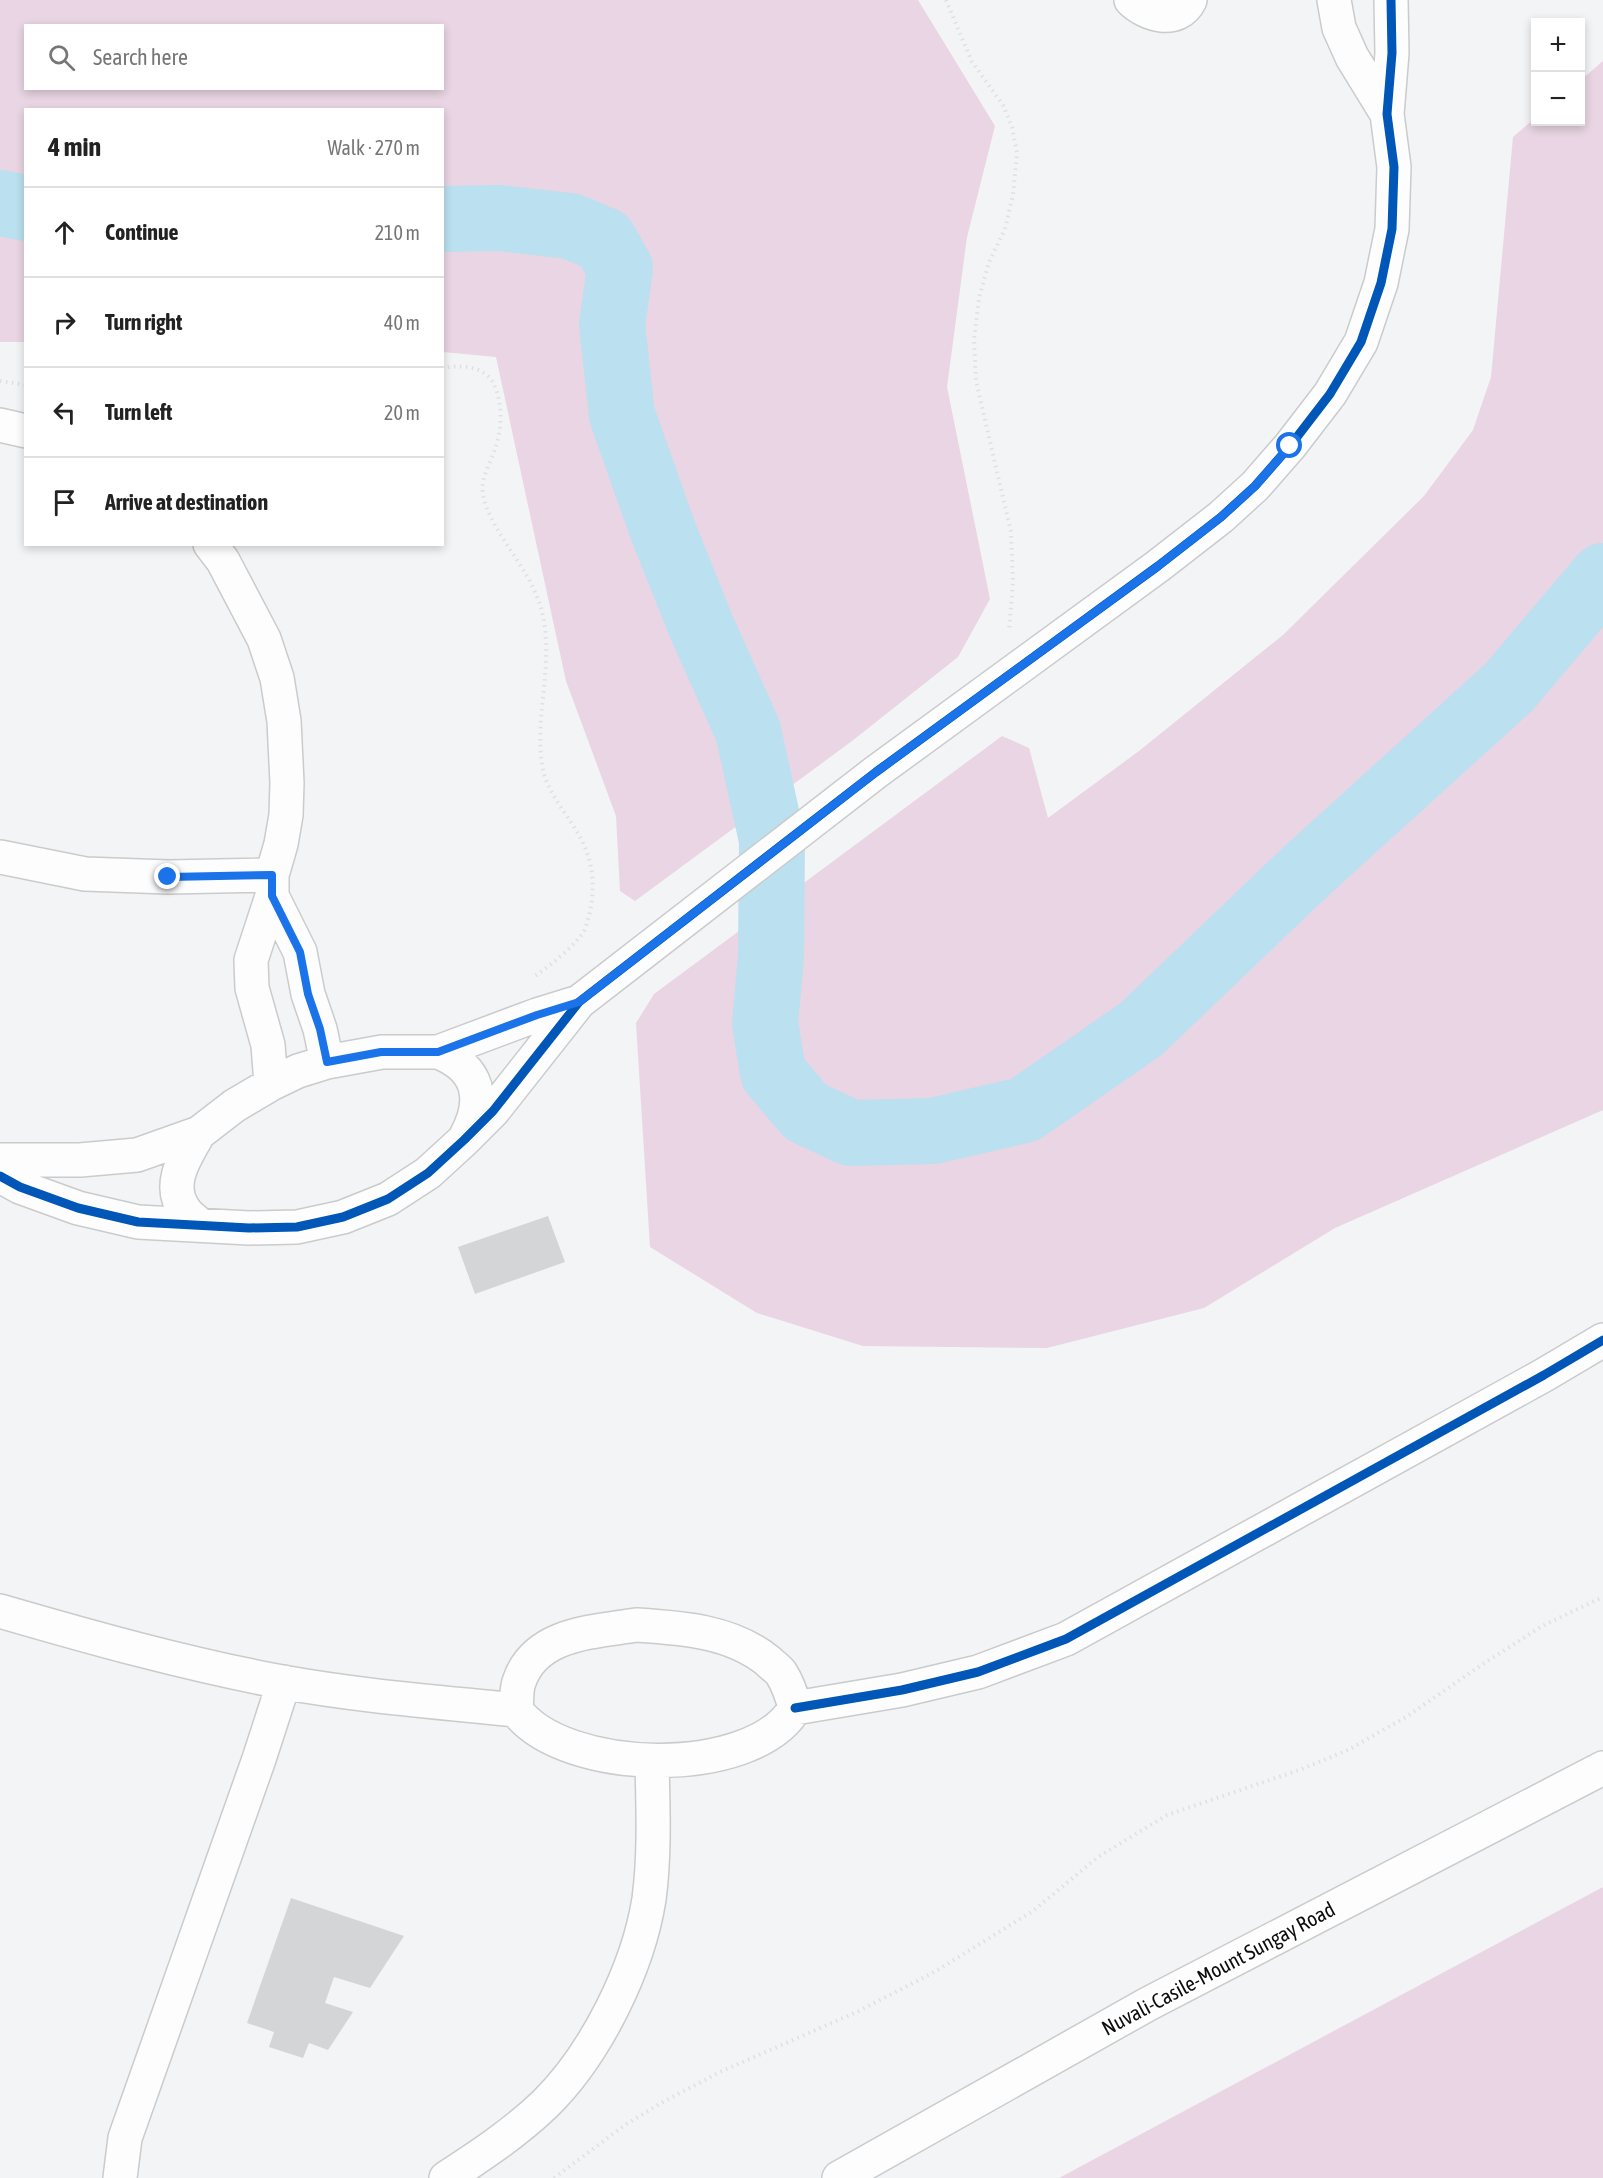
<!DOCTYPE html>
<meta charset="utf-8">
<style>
:root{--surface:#fff;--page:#f2f2f2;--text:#222;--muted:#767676;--line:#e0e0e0}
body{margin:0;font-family:"Asap Condensed",sans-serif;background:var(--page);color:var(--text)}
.controls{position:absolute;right:18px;top:18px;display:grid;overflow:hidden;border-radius:0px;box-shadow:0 3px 9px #0003}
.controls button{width:54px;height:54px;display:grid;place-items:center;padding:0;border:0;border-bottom:2px solid var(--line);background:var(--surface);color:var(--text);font:30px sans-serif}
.stop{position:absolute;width:18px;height:18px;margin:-14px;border:4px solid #1a73e8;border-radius:50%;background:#fff}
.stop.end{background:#1a73e8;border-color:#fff;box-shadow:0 2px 6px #0008}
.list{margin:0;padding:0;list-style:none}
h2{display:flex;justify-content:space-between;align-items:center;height:78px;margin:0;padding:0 24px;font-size:26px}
h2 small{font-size:20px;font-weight:400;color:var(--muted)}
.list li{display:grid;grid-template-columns:39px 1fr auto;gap:18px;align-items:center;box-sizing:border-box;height:90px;padding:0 24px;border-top:2px solid var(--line)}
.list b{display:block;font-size:22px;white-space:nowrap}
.list em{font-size:20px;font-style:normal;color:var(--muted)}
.icon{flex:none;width:33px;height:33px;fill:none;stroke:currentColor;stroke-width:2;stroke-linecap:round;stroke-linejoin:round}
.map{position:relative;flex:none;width:1603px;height:2178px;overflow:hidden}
.search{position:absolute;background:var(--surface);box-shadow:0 3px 9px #0003;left:24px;top:24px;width:420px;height:66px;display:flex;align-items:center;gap:15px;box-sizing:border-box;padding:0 21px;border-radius:0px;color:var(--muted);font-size:22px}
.panel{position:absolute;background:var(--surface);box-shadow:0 3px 9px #0003;left:24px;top:108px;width:420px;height:438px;border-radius:0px}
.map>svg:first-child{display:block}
.green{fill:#e9d5e3;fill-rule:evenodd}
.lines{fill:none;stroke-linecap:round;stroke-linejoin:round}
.river{stroke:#bbe0ef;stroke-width:66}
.building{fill:#d4d5d6}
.minor-casing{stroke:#cacbcc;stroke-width:36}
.secondary-casing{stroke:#cacbcc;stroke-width:36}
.path{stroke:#dfe0e1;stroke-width:4;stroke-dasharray:1.5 4.5;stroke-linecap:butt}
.minor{stroke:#fdfdfe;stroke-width:33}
.secondary{stroke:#fdfdfe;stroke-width:33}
.cycleway-casing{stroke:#fff;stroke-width:13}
.cycleway{stroke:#0057b8;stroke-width:9}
.route{stroke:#1a73e8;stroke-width:8}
.labels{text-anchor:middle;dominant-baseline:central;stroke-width:5;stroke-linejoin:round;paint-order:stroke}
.street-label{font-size:21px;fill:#0c0c0d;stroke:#fff}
</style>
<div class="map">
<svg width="1603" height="2178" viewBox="0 0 1603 2178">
<rect width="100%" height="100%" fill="#f3f4f5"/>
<!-- green -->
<path class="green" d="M0,0H918L995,126L967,237L947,387L990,599L958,657L852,741L635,901L620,891L616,816L566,681L496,357L443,352L442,110H26L25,342H0ZM26,26H442V88H26Z
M1603,61V1110L1335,1228L1204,1308L1047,1348L863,1346L757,1313L650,1247L636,1023L654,994L1002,736L1029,748L1048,818L1139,751L1283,635L1424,496L1473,430L1491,377L1513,137L1535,118L1536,122H1580L1581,80Z
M1603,1886V2178H1059L1603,1887Z"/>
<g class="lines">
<!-- river -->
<path class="river" d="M0,203L26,208
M442,219L499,218L570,226L604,240L620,268L612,325L622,415L663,531L701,626L748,731L772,840L771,957L765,1023L773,1073L806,1112L851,1133L933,1131L1024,1110L1141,1029L1303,874L1509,687L1603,576"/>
</g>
<!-- building -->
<path class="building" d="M548,1216L565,1262L475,1294L458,1247Z
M291,1898L404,1936L370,1988L334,1977L325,2003L353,2012L328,2050L309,2043L303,2058L269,2047L274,2032L247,2023Z"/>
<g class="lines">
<defs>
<path id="minor" d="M1131,0C1146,15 1178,25 1190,0
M1334,0L1339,28L1352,57L1387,114
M0,425L26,431
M210,544L223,561L264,639L277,678L284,721L287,783L286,815L281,844L272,875V896L251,960L252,988L268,1045L271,1084
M0,857L85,874L168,877L272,875
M272,896L300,952L308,994L320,1029L327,1062
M438,1052C479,1068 486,1099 466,1136
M199,1133C185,1157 165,1186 186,1212C190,1217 196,1221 200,1225
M0,1160H80L137,1155L199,1133L234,1106L271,1084L298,1071L327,1062L382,1052H438L537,1015L579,1002
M0,1176L20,1187L78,1208L138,1222L249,1228L297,1227L343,1217L388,1199L428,1173L464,1140L493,1111L579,1002L876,772L1158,566L1221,517L1255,486L1290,446L1330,394L1361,342L1381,283L1392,229L1394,167L1387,114L1392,53L1391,0
M0,1611C93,1638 186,1664 282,1682C359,1696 438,1702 516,1710
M636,1625C682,1628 731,1631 768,1661C772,1665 778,1669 781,1673C788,1684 792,1696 795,1708C753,1780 563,1775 516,1710C517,1702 516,1690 519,1682C535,1633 593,1632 636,1625Z
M795,1708L902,1690L978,1672L1066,1639L1544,1375L1603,1340
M120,2178L125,2138L259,1759L284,1682
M446,2178C480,2156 516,2132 545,2104C595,2055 638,1969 649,1899C655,1854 653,1808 652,1762"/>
<path id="secondary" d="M839,2178L1148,2004L1603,1768"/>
</defs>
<!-- minor casing -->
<use href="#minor" class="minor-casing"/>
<!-- secondary casing -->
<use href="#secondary" class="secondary-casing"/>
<!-- path -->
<path class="path" d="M946,0L972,62L1003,105L1012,127L1017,153L1013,195L1005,229L989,262L979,298L974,340L976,381L1011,532L1013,582L1009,631
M442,368C459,365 481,365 492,381C504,401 502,431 494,452C489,466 480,479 483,495C491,534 532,569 542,612C555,664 533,718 543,770C549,797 573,820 584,845C594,868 595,892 589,916C587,922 586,928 583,933C569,951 551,965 532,978
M0,381L26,385
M554,2178L625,2125L661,2103L720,2072L859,2011L936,1971L1033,1911L1098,1857L1167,1815L1302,1769L1348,1750L1406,1717L1480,1666L1542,1626L1603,1597"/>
<!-- minor -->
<use href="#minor" class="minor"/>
<!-- secondary -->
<use href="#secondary" class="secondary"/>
<defs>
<path id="cycleway" d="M0,1176L20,1187L78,1208L138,1222L249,1228L297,1227L343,1217L388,1199L428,1173L464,1140L493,1111L579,1002L876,772L1158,566L1221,517L1255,486L1290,446L1330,394L1361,342L1381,283L1392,229L1394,167L1387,114L1392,53L1391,0
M795,1708L902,1690L978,1672L1066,1639L1544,1375L1603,1340"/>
</defs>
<!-- cycleway casing -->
<use href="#cycleway" class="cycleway-casing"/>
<!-- cycleway -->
<use href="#cycleway" class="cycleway"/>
</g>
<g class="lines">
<!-- route -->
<path class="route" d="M168,877L272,875V896L300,952L308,994L320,1029L327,1062L381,1052H438L537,1015L579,1002L876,772L1158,566L1221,517L1255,486L1290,446"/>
</g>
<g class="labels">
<!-- street labels -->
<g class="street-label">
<text transform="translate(1218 1968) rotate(-28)">Nuvali-Casile-Mount Sungay Road</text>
</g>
</g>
</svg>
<div class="controls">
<button>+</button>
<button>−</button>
</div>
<div class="stop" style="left:1290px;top:446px"></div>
<div class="stop end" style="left:168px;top:877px"></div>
<div class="search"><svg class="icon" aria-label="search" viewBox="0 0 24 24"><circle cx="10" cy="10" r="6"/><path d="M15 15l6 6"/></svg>Search here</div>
<section class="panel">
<h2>4 min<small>Walk · 270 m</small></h2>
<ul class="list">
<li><svg class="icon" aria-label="ahead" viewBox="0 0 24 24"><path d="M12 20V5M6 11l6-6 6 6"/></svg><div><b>Continue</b></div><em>210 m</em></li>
<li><svg class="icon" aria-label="right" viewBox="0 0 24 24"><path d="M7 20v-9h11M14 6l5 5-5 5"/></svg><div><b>Turn right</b></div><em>40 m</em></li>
<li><svg class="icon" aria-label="left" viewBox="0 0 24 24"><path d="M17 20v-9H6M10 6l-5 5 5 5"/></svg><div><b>Turn left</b></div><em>20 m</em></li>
<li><svg class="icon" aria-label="arrive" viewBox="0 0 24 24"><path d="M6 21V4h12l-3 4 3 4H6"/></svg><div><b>Arrive at destination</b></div></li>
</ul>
</section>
</div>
